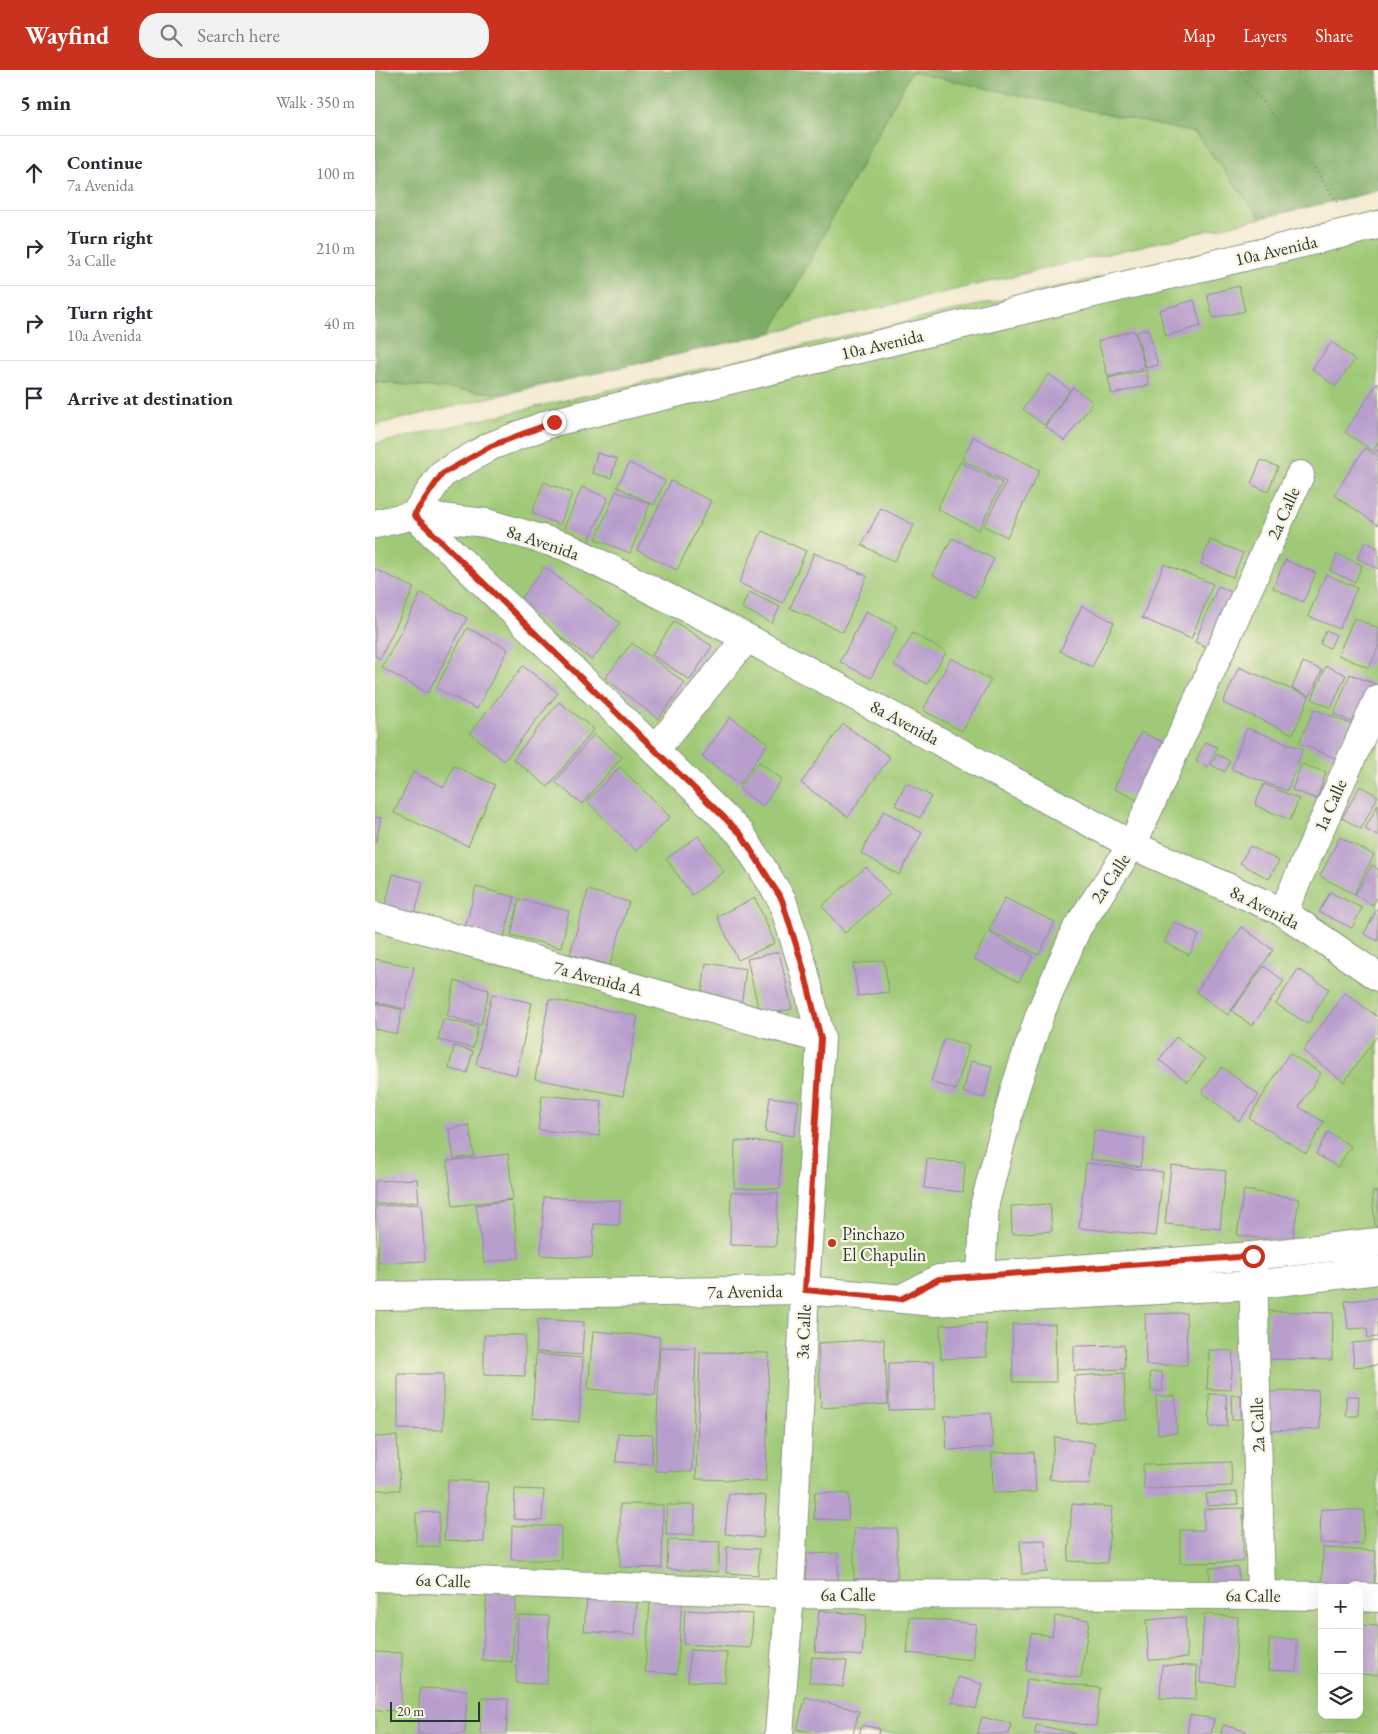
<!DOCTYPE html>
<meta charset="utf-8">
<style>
:root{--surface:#fff;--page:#f2f2f3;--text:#2b2b33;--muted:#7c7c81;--line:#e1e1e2;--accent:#c8321e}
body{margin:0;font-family:"EB Garamond",serif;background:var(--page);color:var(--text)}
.controls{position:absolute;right:15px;bottom:15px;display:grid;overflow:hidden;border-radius:10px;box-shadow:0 5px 20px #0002}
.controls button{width:45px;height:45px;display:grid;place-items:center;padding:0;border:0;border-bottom:1px solid var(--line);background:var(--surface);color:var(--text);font:25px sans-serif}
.scale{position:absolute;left:15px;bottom:12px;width:90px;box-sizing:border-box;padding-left:5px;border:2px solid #1f3d34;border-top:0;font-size:14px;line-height:18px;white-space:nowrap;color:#1f3d34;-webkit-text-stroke:4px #fcf5e5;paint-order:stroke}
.stop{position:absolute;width:15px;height:15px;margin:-11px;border:4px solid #c8321e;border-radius:50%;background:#fff}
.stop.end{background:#c8321e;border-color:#fff;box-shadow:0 1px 5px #0008}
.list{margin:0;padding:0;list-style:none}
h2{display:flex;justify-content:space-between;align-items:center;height:65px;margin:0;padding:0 20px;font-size:21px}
h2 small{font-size:16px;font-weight:400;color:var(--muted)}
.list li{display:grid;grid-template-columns:32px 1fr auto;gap:15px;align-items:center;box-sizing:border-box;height:75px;padding:0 20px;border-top:1px solid var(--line)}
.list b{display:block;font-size:19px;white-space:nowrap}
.list p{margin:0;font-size:16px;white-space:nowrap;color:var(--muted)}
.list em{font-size:16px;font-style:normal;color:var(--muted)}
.icon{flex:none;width:28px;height:28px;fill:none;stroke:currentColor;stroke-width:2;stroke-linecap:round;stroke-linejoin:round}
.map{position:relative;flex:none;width:1003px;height:1664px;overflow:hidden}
header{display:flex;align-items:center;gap:30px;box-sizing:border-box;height:70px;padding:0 25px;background:var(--accent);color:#fff}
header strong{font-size:24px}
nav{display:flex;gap:28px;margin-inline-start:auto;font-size:18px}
.search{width:350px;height:45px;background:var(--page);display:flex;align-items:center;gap:12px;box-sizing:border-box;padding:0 18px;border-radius:20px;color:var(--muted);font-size:19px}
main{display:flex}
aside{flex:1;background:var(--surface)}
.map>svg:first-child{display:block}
.green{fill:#9fc976;stroke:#5f8355;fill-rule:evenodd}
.forest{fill:#7fad67;stroke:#4f754e}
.building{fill:#b89ecd}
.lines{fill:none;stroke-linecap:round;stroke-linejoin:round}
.street-casing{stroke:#889382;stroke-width:30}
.path{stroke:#889382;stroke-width:3;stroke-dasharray:1 4;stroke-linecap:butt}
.street{stroke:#fff;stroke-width:28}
.route{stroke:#c8321e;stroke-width:6}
.poi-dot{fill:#c8321e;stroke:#fcf5e5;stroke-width:2}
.labels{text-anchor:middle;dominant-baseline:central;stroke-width:4.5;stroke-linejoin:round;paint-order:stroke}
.street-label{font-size:18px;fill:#1f3d34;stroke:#fcf5e5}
.poi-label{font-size:18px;fill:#1f3d34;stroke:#fcf5e5;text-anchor:start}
</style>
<header>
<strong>Wayfind</strong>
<div class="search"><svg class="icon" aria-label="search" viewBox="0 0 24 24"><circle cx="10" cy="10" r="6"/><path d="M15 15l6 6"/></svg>Search here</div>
<nav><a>Map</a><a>Layers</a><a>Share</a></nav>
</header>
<main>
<aside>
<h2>5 min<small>Walk · 350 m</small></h2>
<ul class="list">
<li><svg class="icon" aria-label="ahead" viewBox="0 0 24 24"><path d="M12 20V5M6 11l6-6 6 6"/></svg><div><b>Continue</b><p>7a Avenida</p></div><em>100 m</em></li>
<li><svg class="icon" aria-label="right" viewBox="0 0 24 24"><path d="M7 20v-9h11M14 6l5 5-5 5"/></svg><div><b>Turn right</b><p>3a Calle</p></div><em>210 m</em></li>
<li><svg class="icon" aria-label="right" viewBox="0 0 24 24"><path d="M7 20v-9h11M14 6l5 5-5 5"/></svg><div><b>Turn right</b><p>10a Avenida</p></div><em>40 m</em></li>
<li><svg class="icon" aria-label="arrive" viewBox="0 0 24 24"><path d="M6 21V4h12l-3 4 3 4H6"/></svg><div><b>Arrive at destination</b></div></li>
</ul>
</aside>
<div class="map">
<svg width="1003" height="1664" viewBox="0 0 1003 1664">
<rect width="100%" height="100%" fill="#fcf5e5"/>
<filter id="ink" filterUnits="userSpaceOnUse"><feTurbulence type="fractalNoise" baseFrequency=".02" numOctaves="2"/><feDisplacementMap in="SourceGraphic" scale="10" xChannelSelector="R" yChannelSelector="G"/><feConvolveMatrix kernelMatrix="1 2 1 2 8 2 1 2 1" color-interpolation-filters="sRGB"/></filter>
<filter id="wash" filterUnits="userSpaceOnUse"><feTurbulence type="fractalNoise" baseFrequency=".0096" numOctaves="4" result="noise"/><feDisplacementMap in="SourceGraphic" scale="20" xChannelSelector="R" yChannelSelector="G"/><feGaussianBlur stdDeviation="1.12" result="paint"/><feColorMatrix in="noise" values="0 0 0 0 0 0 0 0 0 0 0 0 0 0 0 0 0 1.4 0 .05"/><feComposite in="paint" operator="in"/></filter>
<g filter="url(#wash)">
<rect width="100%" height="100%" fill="#f2e9cf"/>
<!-- green -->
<path class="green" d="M536,1L820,63L886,148L396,263Z
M1003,143V1664H0V374ZM947,1518H984V1645H947Z
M0,312L130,324L0,355Z"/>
<!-- forest -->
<path class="forest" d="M0,0H1003V121L886,148L820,63L536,2L396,263L130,324L0,312Z"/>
<g id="blocks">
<!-- building -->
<path class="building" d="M864,216L870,241L838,248L832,224Z
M819,230L826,256L791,266L784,240Z
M773,259L783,295L771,298L761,262Z
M759,260L770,297L733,307L723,271Z
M957,272L980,290L960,316L937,299Z
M771,300L774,315L737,324L733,308Z
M674,304L695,320L669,355L648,339Z
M1003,312V373L998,381L970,362Z
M698,317L718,332L690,371L670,356Z
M598,367L665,400L632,467L609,456L631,412L587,390Z
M990,378L999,384L1003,379V455L959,425Z
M222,383L242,389L236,408L217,403Z
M886,390L903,397L893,422L876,414Z
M585,392L627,413L604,460L562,439Z
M254,393L290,411L279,435L242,417Z
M296,411L336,431L302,500L262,480Z
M169,412L197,423L185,455L157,443Z
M207,417L233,428L214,471L188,460Z
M241,421L275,434L255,483L221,469Z
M506,438L539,455L519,492L487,475Z
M387,461L431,481L408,533L364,513Z
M577,468L619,489L600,527L558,505Z
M835,470L868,483L858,507L826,494Z
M991,471L1003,478V499L982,488Z
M439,483L492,506L468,562L415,538Z
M962,484L987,495L980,512L955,501Z
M910,490L941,503L928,532L898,518Z
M789,494L838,514L816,569L767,548Z
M169,497L245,553L217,590L142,534Z
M0,499L39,518L5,589L0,586Z
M951,504L982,518L964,559L933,546Z
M843,516L863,525L840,580L820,572Z
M374,522L405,537L397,553L367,538Z
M46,523L92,548L53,623L7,598Z
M707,536L739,552L717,597L685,581Z
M491,541L522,557L496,608L465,592Z
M979,548L1003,558V578L994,598L963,585Z
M299,551L337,576L315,610L277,585Z
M92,558L133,579L102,639L61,618Z
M951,560L961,565L955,578L945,574Z
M538,563L571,582L552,614L519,595Z
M257,573L310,613L283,649L230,608Z
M576,588L616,610L587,661L548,640Z
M928,592L947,600L935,626L917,618Z
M148,596L183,623L129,691L95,663Z
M951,596L971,605L956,638L937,629Z
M864,597L934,627L918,664L848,633Z
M975,604L1000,614L984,655L959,644Z
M184,632L219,659L173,717L138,689Z
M939,639L981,656L967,691L924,673Z
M355,647L393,673L365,714L327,687Z
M468,654L515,687L473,747L426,713Z
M872,658L928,679L912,721L856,699Z
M766,662L798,677L771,734L739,719Z
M219,664L247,687L207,734L180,712Z
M830,672L842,677L833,697L821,691Z
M842,684L855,691L850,702L836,695Z
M384,692L407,709L388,736L364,719Z
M926,694L951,702L942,729L917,720Z
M79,696L120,715L93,776L19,743L38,702L69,717Z
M245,697L295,747L261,781L212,731Z
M531,713L556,726L545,748L520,735Z
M889,714L924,729L915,750L880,735Z
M985,716L1003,726L986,759L967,748Z
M1003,734V766L990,759Z
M509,741L547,763L524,805L486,783Z
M0,747L6,748L1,772H0Z
M323,766L349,802L317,825L291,789Z
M965,767L999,785L979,824L945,806Z
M875,776L904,791L894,809L865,793Z
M997,795L1003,799V826L998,835L980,825Z
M491,797L515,824L470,863L447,836Z
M18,804L48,812L39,848L9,840Z
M101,817L140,827L128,871L89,861Z
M213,820L254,832L235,895L195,884Z
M955,822L987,838L977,858L944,842Z
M380,828L400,873L363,890L342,846Z
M630,828L680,852L664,885L614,860Z
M144,829L194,841L186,878L136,865Z
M1003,837V871L989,864Z
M799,852L824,865L814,885L789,872Z
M867,857L898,880L853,945L821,922Z
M613,862L658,886L644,912L599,889Z
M404,882L417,939L385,946L372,889Z
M0,889L39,897L30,939L0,932Z
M509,890L514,922L483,926L478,894Z
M331,893L371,899L366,936L326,930Z
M889,896L909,911L877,956L857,941Z
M923,899L954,919L933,954L901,934Z
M80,911L114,920L106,955L72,946Z
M970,923L1003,947V965L969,1012L928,981Z
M117,924L157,933L141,1005L101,995Z
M174,929L263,946L248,1026L160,1009Z
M0,933L27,940L22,964L0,959Z
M68,949L103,957L98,978L63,970Z
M801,967L830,989L813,1012L784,990Z
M569,968L594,976L581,1020L556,1012Z
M79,976L98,981L92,1003L74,999Z
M914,983L946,1003L924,1037L949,1052L931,1083L874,1048Z
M596,991L617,996L609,1028L588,1022Z
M847,997L884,1025L864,1051L827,1022Z
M167,1025L227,1031L224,1066L163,1060Z
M395,1027L424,1031L419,1066L390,1062Z
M94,1055L99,1086L79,1089L74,1059Z
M719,1060L770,1069L765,1097L715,1089Z
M953,1062L976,1076L963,1097L941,1084Z
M360,1071L406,1072L405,1119L359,1118Z
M133,1084L138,1129L78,1136L72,1091Z
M552,1089L590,1093L588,1122L549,1118Z
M711,1093L788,1102L781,1166L704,1158Z
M796,1095L851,1101L845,1159L790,1154Z
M42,1109L44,1132L0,1134V1111Z
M869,1120L924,1129L917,1173L862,1165Z
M1003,1121V1156H1000L997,1122Z
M356,1122L403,1123L401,1176L355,1175Z
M169,1127L245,1131L244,1155L219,1154L217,1188L166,1185Z
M137,1130L144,1188L109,1193L101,1135Z
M46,1134L50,1191L3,1193L0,1136Z
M675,1134L677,1161L637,1164L636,1136Z
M1003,1228V1267L993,1268L992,1258L973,1259L970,1231Z
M893,1241L958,1243L957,1290L892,1289Z
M811,1243L812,1295H771L770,1244Z
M163,1249L209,1252L207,1285L161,1282Z
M611,1253L612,1287L566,1289L565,1255Z
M637,1254H680L681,1312H638Z
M218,1261L285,1267L280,1325L213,1319Z
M109,1265H150V1306L109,1305Z
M509,1269L513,1334L446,1338L443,1273Z
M1003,1271V1295L979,1297L977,1273Z
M749,1275L750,1299L699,1301V1276Z
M285,1277L321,1278L317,1402L280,1401Z
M834,1280L858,1281L856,1320L832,1319Z
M325,1282L394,1283L391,1411L321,1409Z
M161,1284L208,1288L204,1352L157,1348Z
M559,1292L560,1339L514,1340V1293Z
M775,1302H787L788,1321H776Z
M749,1303L751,1350L702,1353L699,1306Z
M23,1304H68V1360L23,1359Z
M943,1320L945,1359L895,1361L893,1322Z
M834,1324H851L852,1356L835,1357Z
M856,1325H866V1349L857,1350Z
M781,1326H800L802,1363L783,1364Z
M971,1326H984L983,1346H971Z
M616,1343L618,1377L572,1380L570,1346Z
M243,1363L278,1365L277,1394L241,1392Z
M22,1366L25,1420H0V1367Z
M680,1367L720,1373L714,1415L674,1409Z
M659,1382L661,1422L618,1423L617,1383Z
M856,1392L857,1416L769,1419L768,1395Z
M73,1410L113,1412L109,1472L69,1470Z
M140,1419L169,1420L167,1451L139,1449Z
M440,1422L474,1424L473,1450L439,1449Z
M862,1422L863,1434L832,1436L831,1424Z
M354,1423L391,1426L388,1468L350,1464Z
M245,1434L288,1435L287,1498L245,1497Z
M697,1434L737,1437L732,1493L693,1491Z
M292,1435H320L319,1465H291Z
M868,1438V1492L805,1493V1460H829V1439Z
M946,1439L989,1440L988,1474L945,1473Z
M64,1442V1476H41V1443Z
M137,1456H186V1490H136Z
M479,1458H522V1509H479Z
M293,1470L345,1472L343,1502L292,1499Z
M670,1470L672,1502L647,1504L645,1471Z
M352,1477L384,1479L383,1505L351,1503Z
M948,1478L1001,1481L999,1518L947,1515Z
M463,1483V1515H431V1484Z
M863,1497L864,1513L835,1514L834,1498Z
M112,1523L141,1525L137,1592L107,1590Z
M212,1527L262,1531L260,1565L209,1561Z
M275,1531L307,1533L302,1604L270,1602Z
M310,1540L378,1544L376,1578L308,1574Z
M444,1540L491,1545L487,1586L440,1582Z
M829,1544L863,1547L859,1615L825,1612Z
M143,1545L174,1546L172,1614L141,1613Z
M680,1546L714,1550L706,1608L651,1601L656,1563L677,1566Z
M535,1547L601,1554L597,1590L532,1583Z
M810,1547L812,1588L774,1590L771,1550Z
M986,1555L1003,1556V1605L984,1604Z
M894,1569H922V1601L893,1600Z
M945,1574H947V1602H944Z
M315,1580L352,1582L350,1613L313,1611Z
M0,1582L27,1583L26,1641L0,1640Z
M437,1587L472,1591L468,1617L434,1612Z
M787,1595L822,1596L821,1630L785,1628Z
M583,1607L607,1614L601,1639L577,1632Z
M652,1609L725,1618L721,1656L648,1647Z
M45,1618L92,1620L90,1664H43Z
M431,1627L484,1641L478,1664H442L422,1659Z
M107,1628L133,1629L131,1664H105Z
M815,1645L839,1649L836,1664H812Z
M607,1647L636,1654L634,1664H602Z
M487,1655L505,1659L504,1664H484Z
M661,1655L700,1663V1664H660Z
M848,1655L871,1661L870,1664H846Z"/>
</g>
</g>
<g filter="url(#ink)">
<use href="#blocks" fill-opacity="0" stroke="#889382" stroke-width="1"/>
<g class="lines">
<defs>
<path id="street" d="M39,445L366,764L407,830L428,897L446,969L430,1220L415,1524L404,1664
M39,445L67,404L116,376L179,352L1003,155
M0,454L39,445L111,453L190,476L372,568L757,775L908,842L1003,907
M280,680L372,568
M908,842L1003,629
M0,846L446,969
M878,1197L886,1525
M0,1226L430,1220L560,1232L878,1215L1003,1200
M526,1229L564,1209L878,1186L1003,1172
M609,1229L606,1206L610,1133L640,1019L665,944L702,858L757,775L925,405
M0,1507L415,1524L886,1525L947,1526
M984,1527L1003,1528"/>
</defs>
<!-- street casing -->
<use href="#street" class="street-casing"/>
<!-- path -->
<path class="path" d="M862,0L925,78L964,134"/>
<!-- street -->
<use href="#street" class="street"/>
</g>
</g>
<g class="lines" filter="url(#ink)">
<!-- route -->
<path class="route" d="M179,352L116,376L67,404L39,445L366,764L407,830L428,897L446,969L430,1220L526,1229L564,1209L878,1186"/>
</g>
<!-- markers -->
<circle class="poi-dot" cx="457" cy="1173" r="5"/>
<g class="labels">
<!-- street labels -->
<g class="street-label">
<text transform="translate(901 180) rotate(-13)">10a Avenida</text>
<text transform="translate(507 274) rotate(-13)">10a Avenida</text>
<text transform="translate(908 443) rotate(-66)">2a Calle</text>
<text transform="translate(168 472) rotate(19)">8a Avenida</text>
<text transform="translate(530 652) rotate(28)">8a Avenida</text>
<text transform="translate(955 735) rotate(-66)">1a Calle</text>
<text transform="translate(735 808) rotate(-56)">2a Calle</text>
<text transform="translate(890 837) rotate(27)">8a Avenida</text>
<text transform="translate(223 908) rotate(15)">7a Avenida A</text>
<text transform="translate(370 1221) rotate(-1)">7a Avenida</text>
<text transform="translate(428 1262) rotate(-87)">3a Calle</text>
<text transform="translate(882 1355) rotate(-92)">2a Calle</text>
<text transform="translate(68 1510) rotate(2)">6a Calle</text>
<text x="473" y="1524">6a Calle</text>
<text transform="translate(878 1525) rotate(1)">6a Calle</text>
</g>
<!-- poi labels -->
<g class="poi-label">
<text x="467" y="1163">Pinchazo<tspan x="467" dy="21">El Chapulin</tspan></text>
</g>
</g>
</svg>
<div class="controls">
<button>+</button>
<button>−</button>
<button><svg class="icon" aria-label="layers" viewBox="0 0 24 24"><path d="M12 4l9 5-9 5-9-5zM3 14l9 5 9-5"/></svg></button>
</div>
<div class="scale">20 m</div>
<div class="stop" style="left:878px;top:1186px"></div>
<div class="stop end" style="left:179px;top:352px"></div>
</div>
</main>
